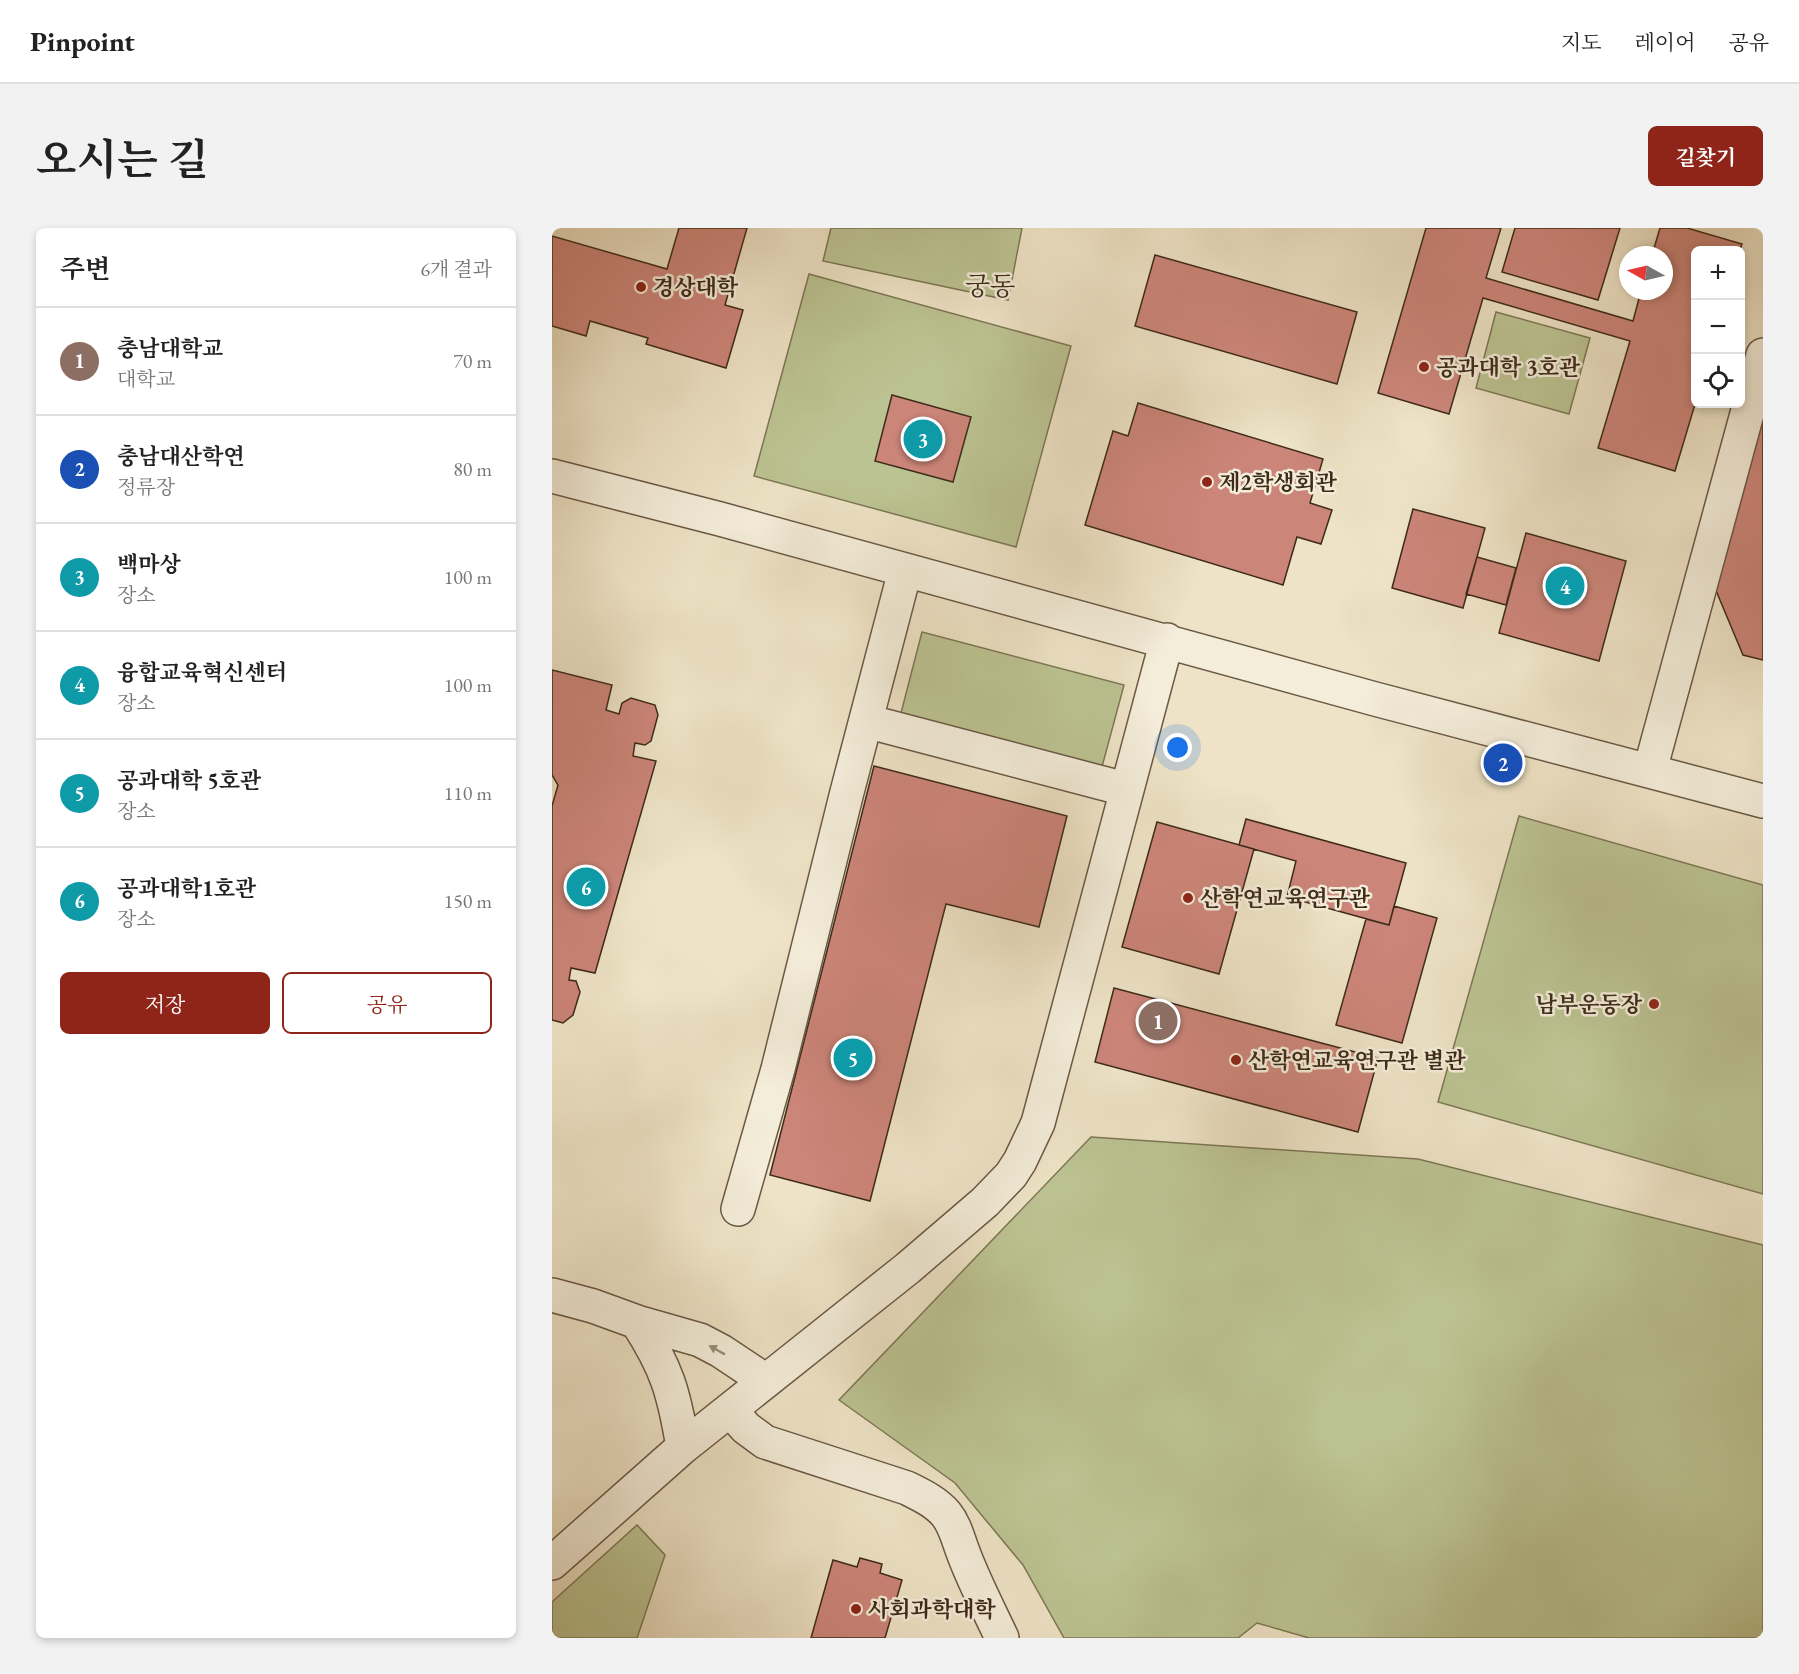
<!DOCTYPE html>
<html lang="ko">
<meta charset="utf-8">
<style>
:root{--surface:#fff;--page:#f2f2f2;--text:#222;--muted:#767676;--line:#e0e0e0;--accent:#8f2418}
body{margin:0;font-family:"EB Garamond","Noto Serif KR",serif;background:var(--page);color:var(--text)}
.controls{position:absolute;right:18px;top:18px;display:grid;overflow:hidden;border-radius:9px;box-shadow:0 3px 9px #0003}
.controls button{width:54px;height:54px;display:grid;place-items:center;padding:0;border:0;border-bottom:2px solid var(--line);background:var(--surface);color:var(--text);font:30px sans-serif}
.compass{position:absolute;left:1067px;top:18px;width:54px;height:54px;border-radius:50%;background:var(--surface);box-shadow:0 3px 9px #0003;rotate:278deg}
.you{position:absolute;left:626px;top:520px;width:21px;height:21px;margin:-15px;border:4px solid #fff;border-radius:50%;background:#1a73e8;box-shadow:0 0 0 9px #1a73e833}
.badge{display:grid;place-items:center;width:39px;height:39px;border-radius:50%;background:var(--accent);color:#fff;font-size:20px;font-weight:700}
.pin{position:absolute;translate:-50% -50%;border:3px solid #fff;box-shadow:0 2px 6px #0006}
.list{margin:0;padding:0;list-style:none}
h2{display:flex;justify-content:space-between;align-items:center;height:78px;margin:0;padding:0 24px;font-size:26px}
h2 small{font-size:20px;font-weight:400;color:var(--muted)}
.list li{display:grid;grid-template-columns:39px 1fr auto;gap:18px;align-items:center;box-sizing:border-box;height:108px;padding:0 24px;border-top:2px solid var(--line)}
.list b{display:block;font-size:22px;white-space:nowrap}
.list p{margin:0;font-size:20px;white-space:nowrap;color:var(--muted)}
.list em{font-size:20px;font-style:normal;color:var(--muted)}
.actions{display:flex;gap:12px;padding:18px 24px}
.actions a{flex:1;padding:14px 0;border:2px solid var(--accent);border-radius:9px;text-align:center;font-size:21px;color:var(--accent)}
.actions .main{background:var(--accent);color:#fff}
.icon{flex:none;width:33px;height:33px;fill:none;stroke:currentColor;stroke-width:2;stroke-linecap:round;stroke-linejoin:round}
.map{position:relative;flex:none;width:1211px;height:1410px;overflow:hidden;border-radius:9px}
header{display:flex;align-items:center;gap:36px;box-sizing:border-box;height:84px;padding:0 30px;background:var(--surface);border-bottom:2px solid var(--line)}
header strong{font-size:28px}
nav{display:flex;gap:33px;margin-inline-start:auto;font-size:21px}
.intro{display:flex;align-items:center;justify-content:space-between;box-sizing:border-box;height:144px;padding:0 36px}
h1{margin:0;font-size:42px}
.button{padding:15px 27px;border-radius:9px;background:var(--accent);color:#fff;font-size:21px;font-weight:700}
main{display:flex;gap:36px;padding:0 36px}
aside{flex:1;background:var(--surface);border-radius:9px;box-shadow:0 3px 9px #0003}
.map>svg:first-child{display:block}
.green{fill:#bcc392;stroke:#7d7756;stroke-width:1.5}
.building{fill:#cc8579;stroke:#3e2b1a;stroke-width:1.5}
.lines{fill:none;stroke-linecap:round;stroke-linejoin:round}
.minor-casing{stroke:#6a5945;stroke-width:36}
.minor{stroke:#f4edda;stroke-width:33}
.oneway{fill:#998c7a}
.poi-dot{fill:#8f2418;stroke:#f4edda;stroke-width:2}
.labels{text-anchor:middle;dominant-baseline:central;stroke-width:5;stroke-linejoin:round;paint-order:stroke}
.poi-label{font-size:22px;font-weight:bold;fill:#3e2b1a;stroke:#f4edda;text-anchor:start}
.quarter-label{font-size:26px;fill:#3e2b1a;stroke:#f4edda}
</style>
<header>
<strong>Pinpoint</strong>
<nav><a>지도</a><a>레이어</a><a>공유</a></nav>
</header>
<div class="intro"><h1>오시는 길</h1><a class="button">길찾기</a></div>
<main>
<aside>
<h2>주변<small>6개 결과</small></h2>
<ul class="list">
<li><span class="badge" style="background:#8d6e63">1</span><div><b>충남대학교</b><p>대학교</p></div><em>70 m</em></li>
<li><span class="badge" style="background:#1a4fb4">2</span><div><b>충남대산학연</b><p>정류장</p></div><em>80 m</em></li>
<li><span class="badge" style="background:#0f9aa8">3</span><div><b>백마상</b><p>장소</p></div><em>100 m</em></li>
<li><span class="badge" style="background:#0f9aa8">4</span><div><b>융합교육혁신센터</b><p>장소</p></div><em>100 m</em></li>
<li><span class="badge" style="background:#0f9aa8">5</span><div><b>공과대학 5호관</b><p>장소</p></div><em>110 m</em></li>
<li><span class="badge" style="background:#0f9aa8">6</span><div><b>공과대학1호관</b><p>장소</p></div><em>150 m</em></li>
</ul>
<div class="actions"><a class="main">저장</a><a>공유</a></div>
</aside>
<div class="map">
<svg width="1211" height="1410" viewBox="0 0 1211 1410">
<rect width="100%" height="100%" fill="#eee3c6"/>
<filter id="stains"><feTurbulence type="fractalNoise" baseFrequency=".00333" numOctaves="4"/><feColorMatrix values="0 0 0 0 .2 0 0 0 0 .09 0 0 0 0 .02 0 0 0 .5 -.17"/></filter>
<radialGradient id="worn" r=".72"><stop offset=".6" stop-color="#630" stop-opacity="0"/><stop offset="1" stop-color="#630" stop-opacity=".3"/></radialGradient>
<!-- green -->
<path class="green" d="M279,0H470L456,72L271,33Z
M257,46L519,118L464,319L202,248Z
M944,84L1038,110L1017,186L924,160Z
M370,404L572,457L544,561L343,508Z
M967,588L1211,657V966L886,874Z
M539,909L866,931L1211,1017V1410H757L705,1395L686,1410H512L471,1337L403,1255L287,1172Z
M85,1297L113,1327L85,1410H0V1374Z"/>
<!-- building -->
<path class="building" d="M127,0H195L173,77L191,82L174,140L94,116L96,110L38,93L34,108L0,98V8L115,41Z
M874,0H949L934,50L1081,93L1089,63H1112V27H1100L1108,0H1135L1190,16L1188,22H1144V173L1123,243L1046,220L1078,113L931,70L897,186L826,165Z
M963,0H1068L1046,72L950,44Z
M603,27L805,84L785,156L583,98Z
M340,167L419,189L401,254L323,233Z
M586,175L771,231L758,275L780,282L769,316L745,309L731,357L533,297L561,203L576,208Z
M1211,177V432L1191,427L1160,353Z
M861,281L933,300L911,380L840,360Z
M974,305L1074,333L1047,433L947,405Z
M925,329L964,340L954,377L914,366Z
M0,442L60,457L54,482L67,486L70,475L79,470L103,477L106,487L99,513L93,517L83,515L81,528L104,533L43,745L19,740L17,752L24,753L28,764L21,787L11,795L0,792V578L6,557L0,547Z
M322,538L515,588L487,699L394,676L318,973L218,947Z
M694,591L854,635L837,697L735,669L744,633L687,617Z
M605,594L702,621L667,746L570,719Z
M842,678L885,690L850,815L784,797L814,691L837,697Z
M562,760L826,830L806,904L543,834Z
M308,1330L330,1336L328,1345L350,1352L333,1410H259L281,1332L305,1339Z"/>
<g class="lines">
<defs>
<path id="minor" d="M0,248L168,291L823,471L1211,573
M314,493L573,561
M1098,542L1211,127
M186,981L226,841L295,564L353,343
M0,1067L41,1078L85,1094L148,1112L169,1123L214,1153
M85,1094C115,1140 122,1165 131,1219
M178,1182L194,1200L213,1214L355,1260C369,1267 384,1274 394,1286C403,1297 406,1311 411,1324C422,1354 437,1382 450,1410
M0,1335L131,1219L356,1040L433,974L459,947L468,933L486,895L615,412"/>
</defs>
<!-- minor casing -->
<use href="#minor" class="minor-casing"/>
<!-- minor -->
<use href="#minor" class="minor"/>
</g>
<!-- one-way arrows -->
<defs><path id="oneway-solid" d="M-6-.8H1V-3.2L6.5 0L1 3.2V.8H-6Z" transform="scale(1.5)"/></defs>
<use class="oneway" href="#oneway-solid" transform="translate(165 1122) rotate(-151)"/>
<!-- markers -->
<g class="poi-dot">
<circle cx="89" cy="59" r="6"/>
<circle cx="872" cy="139" r="6"/>
<circle cx="655" cy="254" r="6"/>
<circle cx="636" cy="670" r="6"/>
<circle cx="1102" cy="776" r="6"/>
<circle cx="684" cy="832" r="6"/>
<circle cx="304" cy="1381" r="6"/>
</g>
<g class="labels">
<!-- poi labels -->
<g class="poi-label">
<text x="101" y="59">경상대학</text>
<text x="884" y="139">공과대학 3호관</text>
<text x="667" y="254">제2학생회관</text>
<text x="648" y="670">산학연교육연구관</text>
<text x="1090" y="776" text-anchor="end">남부운동장</text>
<text x="696" y="832">산학연교육연구관 별관</text>
<text x="316" y="1381">사회과학대학</text>
</g>
<!-- quarter labels -->
<g class="quarter-label">
<text x="438" y="58">궁동</text>
</g>
</g>
<rect width="100%" height="100%" filter="url(#stains)"/>
<rect width="100%" height="100%" fill="url(#worn)"/>
</svg>
<div class="controls">
<button>+</button>
<button>−</button>
<button><svg class="icon" aria-label="locate" viewBox="0 0 24 24"><circle cx="12" cy="12" r="6"/><path d="M12 2v4M12 18v4M2 12h4M18 12h4"/></svg></button>
</div>
<svg class="compass" viewBox="-18 -18 36 36"><path d="M0-13l5 13h-10z" fill="#e53935"/><path d="M0 13l5-13h-10z" fill="#767676"/></svg>
<div class="you"></div>
<div class="pin badge" style="left:606px;top:793px;background:#8d6e63">1</div>
<div class="pin badge" style="left:951px;top:535px;background:#1a4fb4">2</div>
<div class="pin badge" style="left:371px;top:211px;background:#0f9aa8">3</div>
<div class="pin badge" style="left:1013px;top:358px;background:#0f9aa8">4</div>
<div class="pin badge" style="left:301px;top:830px;background:#0f9aa8">5</div>
<div class="pin badge" style="left:34px;top:659px;background:#0f9aa8">6</div>
</div>
</main>
